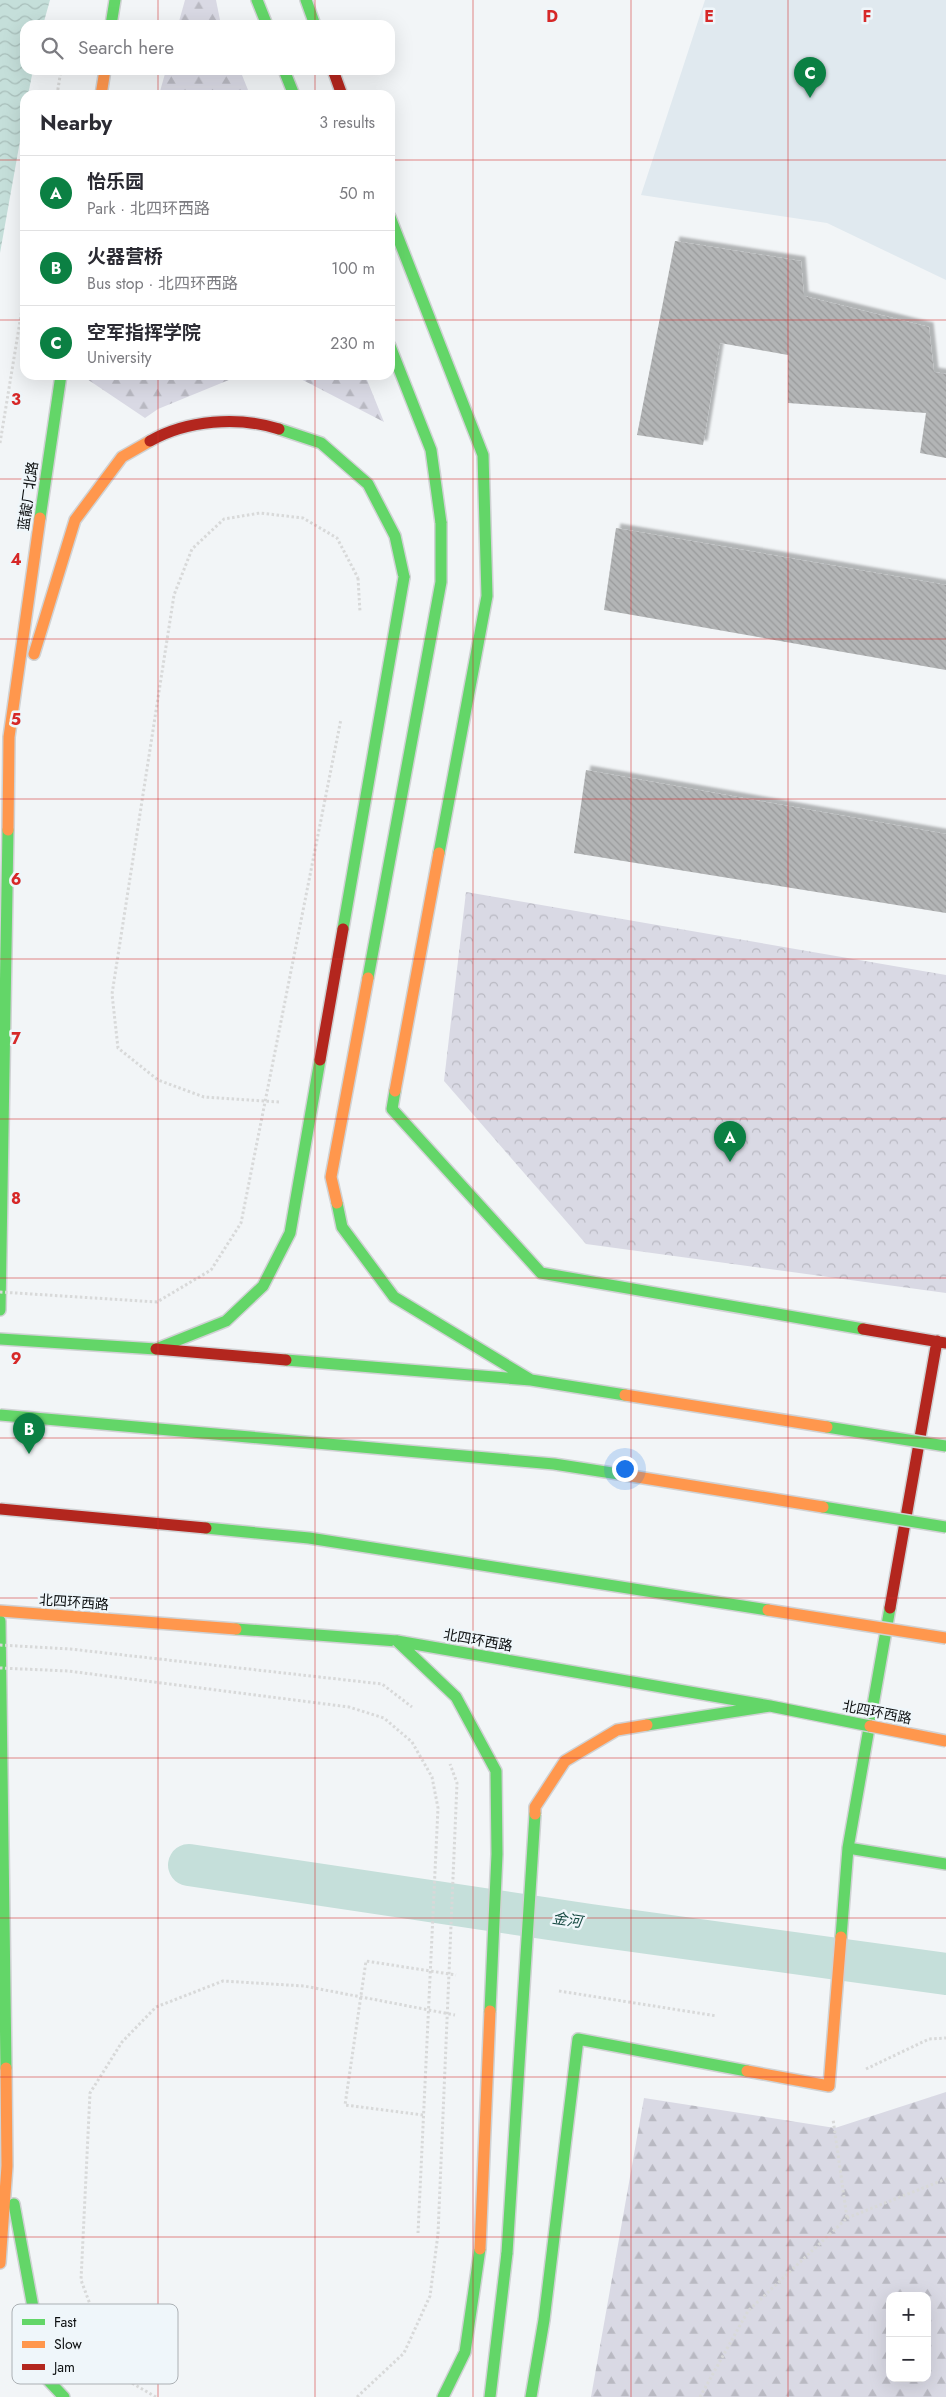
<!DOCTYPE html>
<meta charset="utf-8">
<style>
:root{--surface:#fff;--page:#f2f2f3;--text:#2b2b33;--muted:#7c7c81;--line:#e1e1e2;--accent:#0b8043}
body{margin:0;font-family:Jost,"Noto Sans SC",sans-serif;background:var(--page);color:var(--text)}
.controls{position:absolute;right:15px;bottom:15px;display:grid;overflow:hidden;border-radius:10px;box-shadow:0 5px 20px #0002}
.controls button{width:45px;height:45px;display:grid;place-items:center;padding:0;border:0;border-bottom:1px solid var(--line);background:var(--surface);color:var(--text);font:25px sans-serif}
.you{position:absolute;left:624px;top:1468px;width:18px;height:18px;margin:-12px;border:4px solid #fff;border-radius:50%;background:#1a73e8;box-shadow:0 0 0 8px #1a73e833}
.badge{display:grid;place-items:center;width:32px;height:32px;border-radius:50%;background:var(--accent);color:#fff;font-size:16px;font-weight:700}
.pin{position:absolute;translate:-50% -41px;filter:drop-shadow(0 1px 2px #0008)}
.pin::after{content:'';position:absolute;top:26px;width:18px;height:15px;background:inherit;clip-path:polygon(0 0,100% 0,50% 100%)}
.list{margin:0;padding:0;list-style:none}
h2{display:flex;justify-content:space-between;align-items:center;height:65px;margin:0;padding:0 20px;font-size:21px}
h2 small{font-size:16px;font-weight:400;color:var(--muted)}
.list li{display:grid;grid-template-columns:32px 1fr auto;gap:15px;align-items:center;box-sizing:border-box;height:75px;padding:0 20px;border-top:1px solid var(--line)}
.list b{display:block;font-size:19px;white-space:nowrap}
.list p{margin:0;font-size:16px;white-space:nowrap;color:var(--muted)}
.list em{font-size:16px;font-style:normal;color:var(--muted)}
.icon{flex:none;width:28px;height:28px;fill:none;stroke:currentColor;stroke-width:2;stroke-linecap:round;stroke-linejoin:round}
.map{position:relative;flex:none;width:946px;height:2397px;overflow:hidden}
.search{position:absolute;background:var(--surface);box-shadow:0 5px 20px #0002;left:20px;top:20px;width:375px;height:55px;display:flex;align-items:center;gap:12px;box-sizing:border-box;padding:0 18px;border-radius:15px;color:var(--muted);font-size:19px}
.panel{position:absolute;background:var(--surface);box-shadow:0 5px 20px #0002;left:20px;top:90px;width:375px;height:290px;border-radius:15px}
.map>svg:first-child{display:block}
.built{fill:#e0e9ef}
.forest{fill:url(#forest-firs);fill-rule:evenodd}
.park{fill:url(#park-crowns)}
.water{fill:url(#water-waves)}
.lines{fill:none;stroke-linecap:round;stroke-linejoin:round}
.canal{stroke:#c5dfda;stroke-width:42}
.building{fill:url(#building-back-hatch);filter:url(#shadow)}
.fast-casing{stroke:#d0d2d4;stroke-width:14}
.slow-casing{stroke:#d0d2d4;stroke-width:14}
.jam-casing{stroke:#d0d2d4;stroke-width:14}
.path{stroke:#d8d9d9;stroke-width:3;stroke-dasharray:2.5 2.5;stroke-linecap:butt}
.fast{stroke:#63d668;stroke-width:11}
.slow{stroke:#ff974d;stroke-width:11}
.jam{stroke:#b3261e;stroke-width:11}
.fast-bridge-casing{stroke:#d0d2d4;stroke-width:14;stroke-linecap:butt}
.slow-bridge-casing{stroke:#d0d2d4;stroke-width:14;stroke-linecap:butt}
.jam-bridge-casing{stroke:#d0d2d4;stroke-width:14;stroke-linecap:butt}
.path-bridge{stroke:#d8d9d9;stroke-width:3;stroke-dasharray:2.5 2.5;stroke-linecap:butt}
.fast-bridge{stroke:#63d668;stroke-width:11}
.slow-bridge{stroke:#ff974d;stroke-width:11}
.jam-bridge{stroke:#b3261e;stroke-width:11}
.grid{fill:none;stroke:#d62828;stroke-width:1;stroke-opacity:0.55}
.labels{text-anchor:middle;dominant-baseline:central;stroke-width:5;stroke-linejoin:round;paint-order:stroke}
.street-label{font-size:14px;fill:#0b0e0f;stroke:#eff6fa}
.water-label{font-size:15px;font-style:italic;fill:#154941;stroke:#eff6fa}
.key{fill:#eff6fa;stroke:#abb0b4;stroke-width:1}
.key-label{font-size:14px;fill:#0b0e0f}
.grid-label{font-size:16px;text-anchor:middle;font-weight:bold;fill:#d62828;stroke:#eff6fa;stroke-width:5;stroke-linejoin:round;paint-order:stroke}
</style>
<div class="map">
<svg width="946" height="2397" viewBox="0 0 946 2397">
<defs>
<pattern id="forest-firs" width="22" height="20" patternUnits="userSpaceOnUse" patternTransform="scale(1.25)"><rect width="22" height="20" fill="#d9d9e4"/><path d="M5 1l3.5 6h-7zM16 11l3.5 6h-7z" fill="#b9b9c2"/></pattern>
<pattern id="park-crowns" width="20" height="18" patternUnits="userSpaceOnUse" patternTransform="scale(1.25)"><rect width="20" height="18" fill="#d9d9e4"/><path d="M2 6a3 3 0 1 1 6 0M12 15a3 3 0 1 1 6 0" fill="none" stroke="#b9b9c2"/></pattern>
<pattern id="water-waves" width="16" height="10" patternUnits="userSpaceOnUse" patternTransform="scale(1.25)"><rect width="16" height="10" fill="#c5dfda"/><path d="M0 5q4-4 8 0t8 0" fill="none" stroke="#a8beba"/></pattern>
<pattern id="building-back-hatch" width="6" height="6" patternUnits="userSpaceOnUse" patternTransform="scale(1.25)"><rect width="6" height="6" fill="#b3b5b6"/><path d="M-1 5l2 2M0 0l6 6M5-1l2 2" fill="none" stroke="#999a9b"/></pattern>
<filter id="shadow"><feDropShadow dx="4.5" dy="-4.5" stdDeviation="1" flood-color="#0004"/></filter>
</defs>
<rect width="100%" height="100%" fill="#f2f5f7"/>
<!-- built -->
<path class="built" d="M705,0H946V280L827,223L641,195Z"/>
<!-- forest -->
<path class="forest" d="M185,0H216L221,25H178Z
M166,70H240L250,95H159Z
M81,375H241L158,409L145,418Z
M293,375H365L384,422Z
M946,2092V2397H591L644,2098L835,2128ZM890,2296H927V2378H890Z"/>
<!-- park -->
<path class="park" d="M466,892L946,975V1293L586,1244L444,1081Z"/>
<!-- water -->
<path class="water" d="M0,0H50L43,25H25V70H33L28,95H25V113L0,253Z"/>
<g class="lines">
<!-- canal -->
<path class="canal" d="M189,1865L590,1925L946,1974"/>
</g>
<!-- building -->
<path class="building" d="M675,241L801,261L804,296L929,327L934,372L946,374V458L920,453L926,413L788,403V355L720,343L703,445L637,435Z
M616,528L946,585V670L604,610Z
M586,770L946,834V913L574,853Z"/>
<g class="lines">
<defs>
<path id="fast" d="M257,0L267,25
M306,0L315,25
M111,25L115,0
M284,70L294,95
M390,217L483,455L487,596L439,853
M390,346L431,450L441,523
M279,429L321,443L368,484L395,536L404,577
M40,518L61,375
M395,1091L392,1109L541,1273L863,1329
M0,1310L8,830
M0,1339L156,1349
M0,1621L6,2068
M236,1629L397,1641
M848,1848L946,1864
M841,1937L848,1848L890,1608
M14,2204L46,2378L64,2397
M443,2397L465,2352L480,2249
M490,2397L507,2253
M531,2397L544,2320L578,2039L747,2071"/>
<path id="slow" d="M101,95L105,70
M34,654L75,520L122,457L150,441
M8,830L9,737L40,518
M395,1091L439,853
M0,1611L236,1629
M747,2071L829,2086L841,1937
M0,2263L7,2166L6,2068"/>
<path id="jam" d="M333,70L342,95
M150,441C187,420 238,416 279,429
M863,1329L946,1343
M890,1608L937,1341"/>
</defs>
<!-- fast casing -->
<use href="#fast" class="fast-casing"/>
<!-- slow casing -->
<use href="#slow" class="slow-casing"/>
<!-- jam casing -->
<use href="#jam" class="jam-casing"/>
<!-- path -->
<path class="path" d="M57,95L61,70
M0,443L25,291
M279,1102L204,1097L158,1080L118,1048L112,994L174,595L192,549L224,519L260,513L303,518L337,538L358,578
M559,1991L717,2016
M866,2069L929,2039L946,2038
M423,2115L345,2105L366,1961L456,1975
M847,2218L946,2179
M156,2397L130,2382L101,2334L81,2280L90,2093L122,2042L156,2007L223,1981L304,1986L455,2015
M357,2397L404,2353L430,2296L438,2234
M700,2397L748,2311L847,2218L833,2119"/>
<!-- fast -->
<use href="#fast" class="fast"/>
<!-- slow -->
<use href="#slow" class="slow"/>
<!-- jam -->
<use href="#jam" class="jam"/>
<defs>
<path id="fast-bridge" d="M343,929L404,577
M368,978L441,582V523
M337,1203L342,1227L394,1297L531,1380
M156,1349L226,1321L263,1286L290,1233L320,1060
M286,1360L531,1380L625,1395
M0,1415L554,1464L625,1475
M827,1427L946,1446
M823,1507L946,1527
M206,1528L309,1538L768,1610
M397,1641L770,1706L870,1726
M397,1641L456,1697L496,1771L497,1854L490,2011
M647,1725L770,1706
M507,2253L535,1814"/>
<path id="slow-bridge" d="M337,1203L331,1177L368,978
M625,1395L827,1427
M625,1475L823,1507
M768,1610L946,1638
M870,1726L946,1741
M535,1814V1807L565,1761L617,1730L647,1725
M480,2249L490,2011"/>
<path id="jam-bridge" d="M320,1060L343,929
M156,1349L286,1360
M0,1509L206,1528"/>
</defs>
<!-- fast-bridge casing -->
<use href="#fast-bridge" class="fast-bridge-casing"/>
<!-- slow-bridge casing -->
<use href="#slow-bridge" class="slow-bridge-casing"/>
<!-- jam-bridge casing -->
<use href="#jam-bridge" class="jam-bridge-casing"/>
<!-- path-bridge -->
<path class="path-bridge" d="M358,578L360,612
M0,1292L157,1302L211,1270L241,1223L341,719
M0,1645L70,1649L382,1684L412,1707
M0,1668L68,1671L349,1707L384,1718L412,1742L432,1777L438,1808L418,2233
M438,2234L457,1783L450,1764"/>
<!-- fast-bridge -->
<use href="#fast-bridge" class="fast-bridge"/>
<!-- slow-bridge -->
<use href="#slow-bridge" class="slow-bridge"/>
<!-- jam-bridge -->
<use href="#jam-bridge" class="jam-bridge"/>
</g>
<!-- grid -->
<path class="grid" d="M158,0V25M315,0V25M473,0V2397M631,0V2397M788,0V2397M158,70V95M315,70V95M0,160H25M390,160H946M0,320H25M390,320H946M158,375V2397M315,375V2397M0,479H946M0,639H946M0,799H946M0,959H946M0,1119H946M0,1278H946M0,1438H946M0,1598H946M0,1758H946M0,1918H946M0,2077H946M0,2237H946"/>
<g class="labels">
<!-- street labels -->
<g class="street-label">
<text transform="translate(28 496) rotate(-82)">蓝靛厂北路</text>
<text transform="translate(74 1602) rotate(4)">北四环西路</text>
<text transform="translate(478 1640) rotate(10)">北四环西路</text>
<text transform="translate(877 1712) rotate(11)">北四环西路</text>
</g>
<!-- water labels -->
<g class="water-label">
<text transform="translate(567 1920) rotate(8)">金河</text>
</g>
</g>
<!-- legend -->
<rect x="12" y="2304" width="166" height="80" rx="8" class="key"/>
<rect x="22" y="2319" width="23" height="6" fill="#63d668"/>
<rect x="22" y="2341" width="23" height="7" fill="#ff974d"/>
<rect x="22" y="2364" width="23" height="6" fill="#b3261e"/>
<g class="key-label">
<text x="54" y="2327">Fast</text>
<text x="54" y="2349">Slow</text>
<text x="54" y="2372">Jam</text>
</g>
<g class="grid-label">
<text x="552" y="22">D</text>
<text x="709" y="22">E</text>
<text x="867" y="22">F</text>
<text x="16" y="405">3</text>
<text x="16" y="565">4</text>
<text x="16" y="725">5</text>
<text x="16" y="885">6</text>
<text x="16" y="1044">7</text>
<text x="16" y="1204">8</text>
<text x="16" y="1364">9</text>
</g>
</svg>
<div class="controls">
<button>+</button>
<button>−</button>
</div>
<div class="you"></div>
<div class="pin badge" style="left:730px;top:1162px">A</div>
<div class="pin badge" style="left:29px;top:1454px">B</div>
<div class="pin badge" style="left:810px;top:98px">C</div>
<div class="search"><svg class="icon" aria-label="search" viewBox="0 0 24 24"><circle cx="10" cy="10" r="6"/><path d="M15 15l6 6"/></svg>Search here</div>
<section class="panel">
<h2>Nearby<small>3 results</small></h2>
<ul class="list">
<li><span class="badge">A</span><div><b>怡乐园</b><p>Park · 北四环西路</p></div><em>50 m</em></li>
<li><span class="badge">B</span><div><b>火器营桥</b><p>Bus stop · 北四环西路</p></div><em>100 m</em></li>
<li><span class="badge">C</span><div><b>空军指挥学院</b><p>University</p></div><em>230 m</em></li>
</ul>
</section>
</div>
